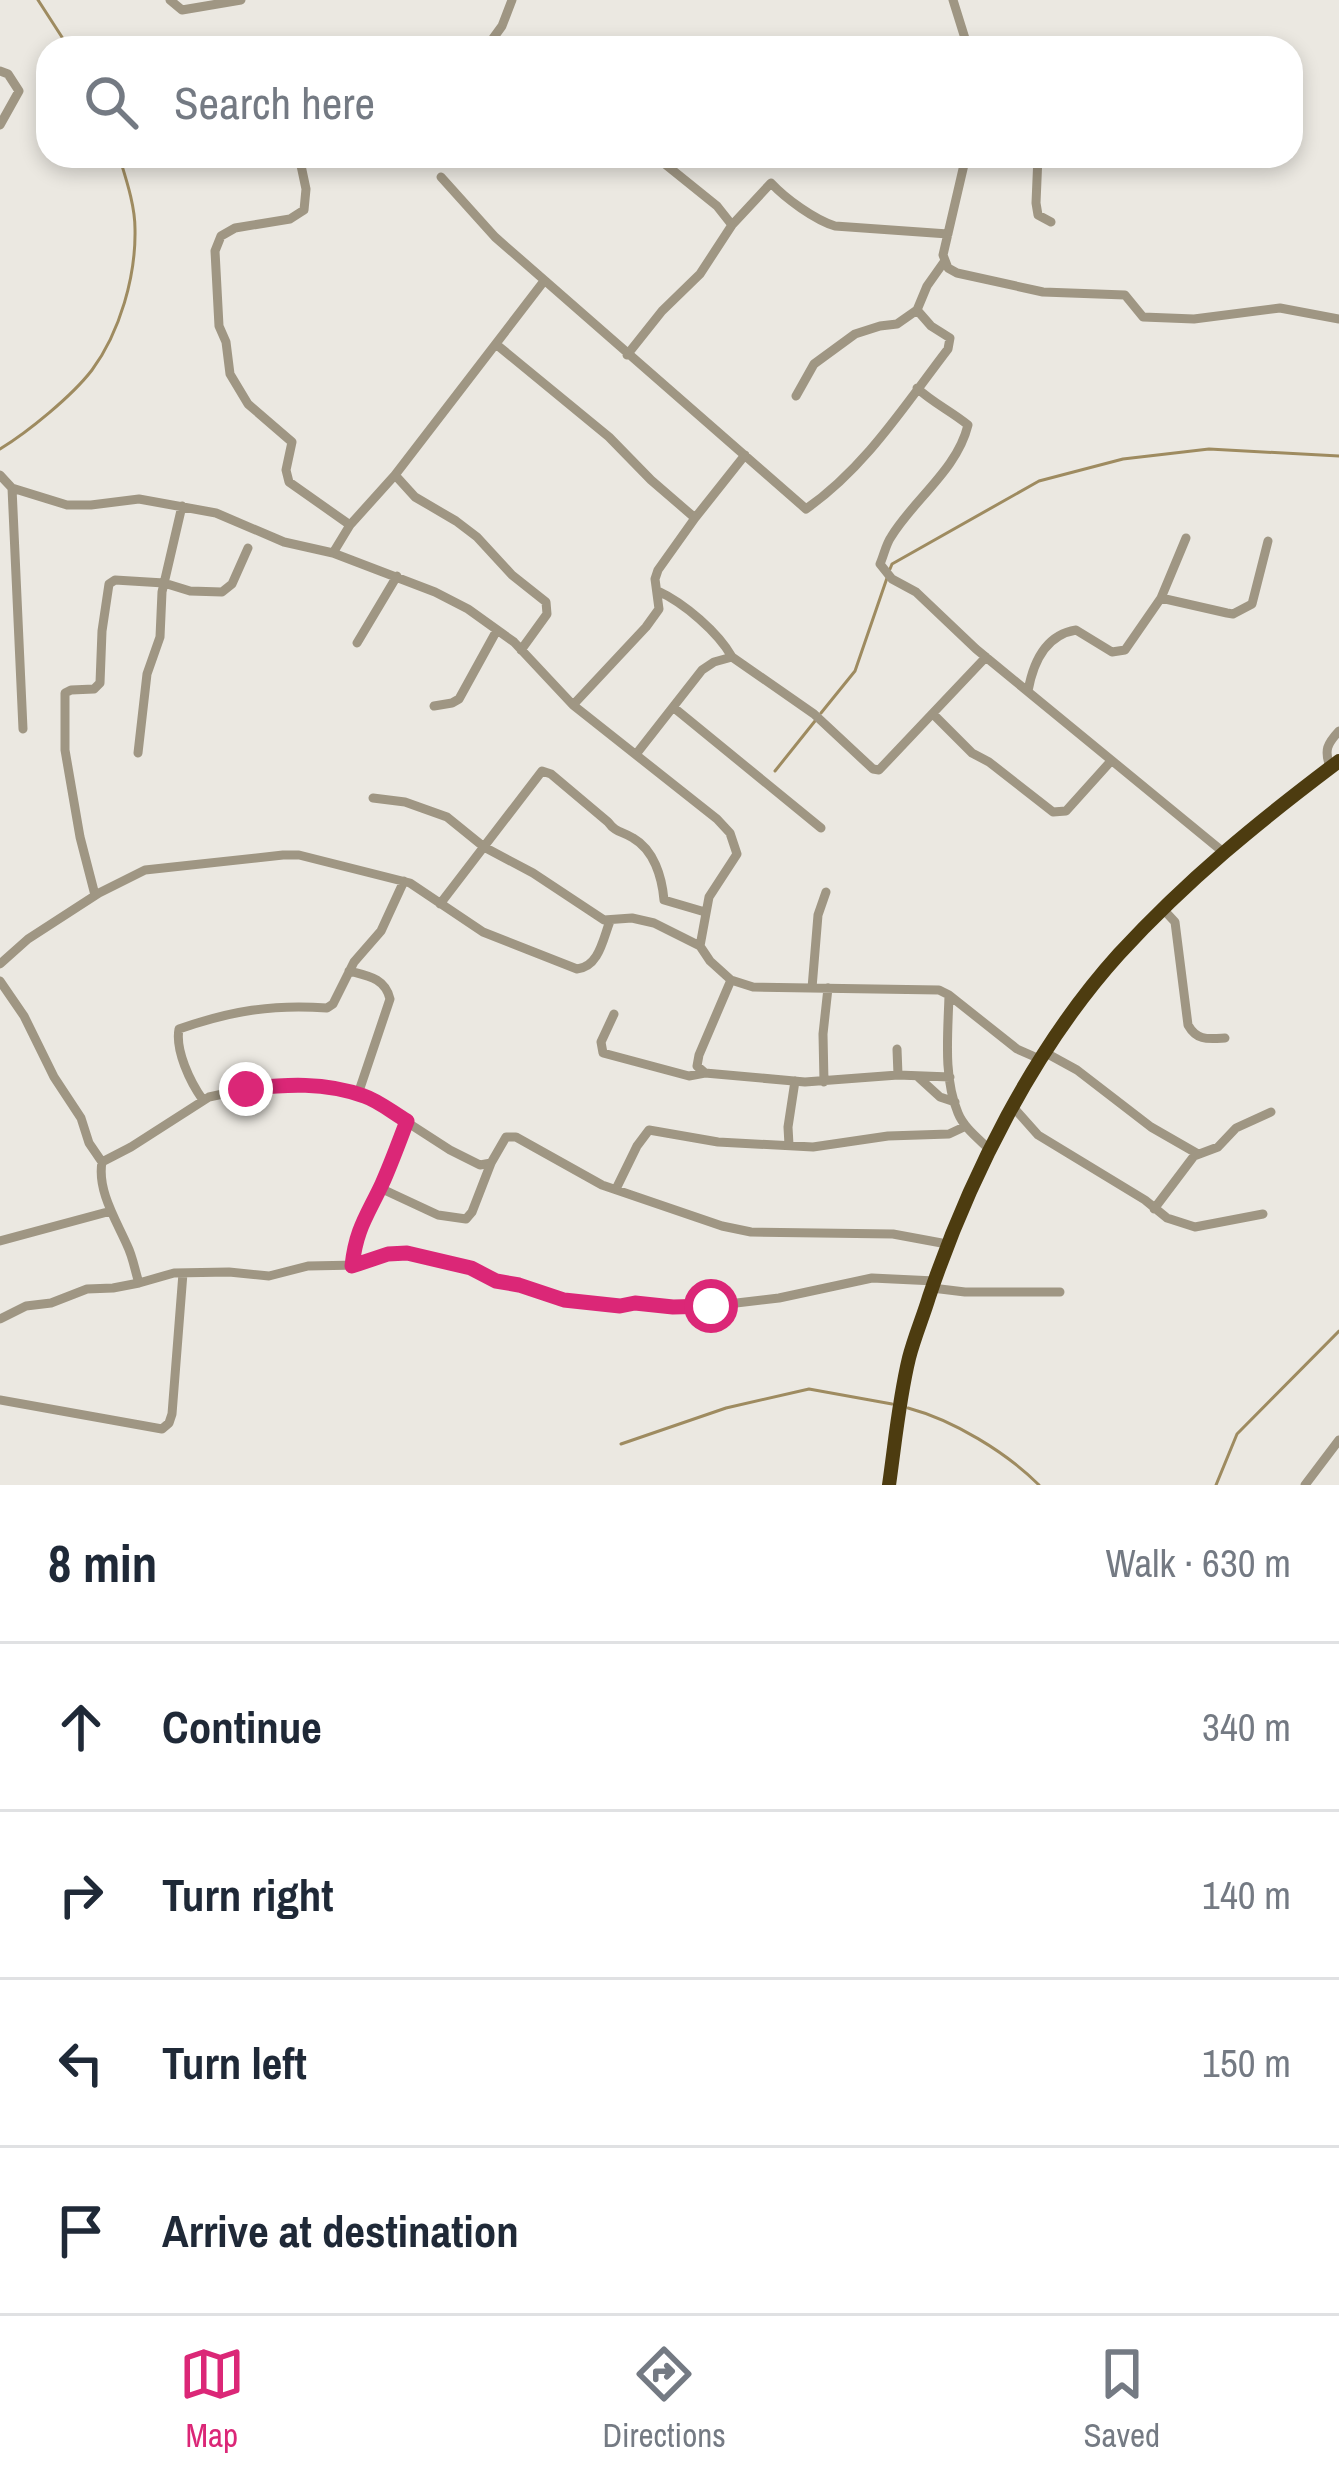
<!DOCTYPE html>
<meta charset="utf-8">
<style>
:root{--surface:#fff;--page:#f2f2f3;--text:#1f2937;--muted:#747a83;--line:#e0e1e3;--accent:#db2777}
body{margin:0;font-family:"Archivo Narrow",sans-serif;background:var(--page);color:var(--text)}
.stop{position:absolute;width:36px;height:36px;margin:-27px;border:9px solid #db2777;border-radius:50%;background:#fff}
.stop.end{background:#db2777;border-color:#fff;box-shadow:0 3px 12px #0008}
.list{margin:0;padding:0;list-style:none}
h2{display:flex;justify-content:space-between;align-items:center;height:156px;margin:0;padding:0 48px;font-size:51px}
h2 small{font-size:39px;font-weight:400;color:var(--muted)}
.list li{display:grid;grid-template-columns:78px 1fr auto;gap:36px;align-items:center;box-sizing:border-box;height:168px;padding:0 48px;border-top:3px solid var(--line)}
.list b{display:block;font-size:45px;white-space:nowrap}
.list em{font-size:39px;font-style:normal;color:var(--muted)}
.icon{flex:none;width:66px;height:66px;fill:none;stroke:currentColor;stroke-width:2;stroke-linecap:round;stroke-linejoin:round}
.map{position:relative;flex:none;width:1339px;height:1485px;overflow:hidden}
.search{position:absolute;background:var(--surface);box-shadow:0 6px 18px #0003;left:36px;right:36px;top:36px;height:132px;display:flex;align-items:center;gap:30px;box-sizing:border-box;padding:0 42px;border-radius:36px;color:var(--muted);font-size:45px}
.sheet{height:828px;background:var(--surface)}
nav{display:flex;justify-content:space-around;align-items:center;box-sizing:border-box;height:168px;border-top:3px solid var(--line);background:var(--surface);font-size:33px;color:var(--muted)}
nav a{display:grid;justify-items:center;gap:6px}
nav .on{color:var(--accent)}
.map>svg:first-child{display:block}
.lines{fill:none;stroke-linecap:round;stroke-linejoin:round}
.stream{stroke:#9e8b60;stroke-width:3}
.minor{stroke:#9f9683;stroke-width:9}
.highway{stroke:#4d3c10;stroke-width:14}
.route{stroke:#db2777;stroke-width:15}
</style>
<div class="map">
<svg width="1339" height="1485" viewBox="0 0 1339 1485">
<rect width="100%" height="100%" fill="#ebe8e1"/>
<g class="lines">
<!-- stream -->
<path class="stream" d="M38,0L69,48
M0,449C28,432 72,396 92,370C120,332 136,276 135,229C135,205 126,179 119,156
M890,569L892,564L1039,481L1123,459L1209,449L1339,456
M821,713L855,671L887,578
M775,771L815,721
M908,1408C953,1420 1006,1452 1039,1485
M621,1444L726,1408L809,1389L892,1404
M1216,1485L1237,1434L1339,1331"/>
<!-- minor -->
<path class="minor" d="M170,0L182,10L241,0
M953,0L968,48
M486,48L502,26L512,0
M0,71L8,74L19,91L0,125
M299,156L306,189L304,210L290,219L235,228L221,236L215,251L219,326L226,342L230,374L248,404L292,442L286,470L289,482L350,525
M655,156L717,206L732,225
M966,156L943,255L948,268L957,273L1043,292L1125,295L1143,317L1194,319L1280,308L1339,319
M1038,156L1036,203L1038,215L1051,222
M441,177L495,237L806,509C865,468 905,405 948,349L950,338L931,326L917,310L927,286L944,262
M497,345L609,437L651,480L695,518L658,570L655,579L659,609L646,627L573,705
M627,355L662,311L700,274L732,225L771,183C786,199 815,220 835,226L948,234
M917,388C933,403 951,411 968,425C957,470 914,499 891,537C886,544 884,555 880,564L892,579L916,592L976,649L1222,851
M796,396L814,364L855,334L880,326L897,324L917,310
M0,475L12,488L67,505H91L139,499L216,513L284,542L333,553L435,592L468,609L514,642L573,705L717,819L730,833L737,854L709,897L700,946L710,961L731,980L753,987L939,990L949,995L1017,1049L1042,1060
M12,488L23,729
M695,518L745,455
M333,553L350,525L395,475
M658,591C684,603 718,632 732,657
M1161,598L1227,613L1233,614L1252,604L1268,541
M357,643L397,576
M521,650L547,614L546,602L512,575L477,537L456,521L415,497L395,475L544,281
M1028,691C1033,663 1045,635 1076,630L1112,652L1125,650L1161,598L1186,538
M434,706L452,703L459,699L497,630
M673,707L821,828
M933,714L972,753L989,762L1053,812L1066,811L1111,761
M138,753L147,674L160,637L162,592L182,506
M637,753L702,670L714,662L732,657L814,714L873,769L879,770L986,657
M1330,767C1324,750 1327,744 1339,731
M373,798L405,802L447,817L484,847L533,873L604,920L632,918L654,923L700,946
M95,895L80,837L65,750V693L71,690L94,689L100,683L102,631L109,584L115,580L164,583L190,591L222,592L232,584L248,548
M440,904L542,771L551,774L608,822C616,833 622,831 633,838C654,850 662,877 664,900L705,912
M1163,909L1175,922L1188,1025C1197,1041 1208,1039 1225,1038
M0,964L28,939L99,893L145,870L283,855H299L410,883L483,932L577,969C599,967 603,939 610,921
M349,971C368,976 385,978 390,999L358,1094
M0,981L24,1016L54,1077L81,1118L89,1143L102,1162
M812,988L818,915L826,892
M949,995C948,1033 943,1077 958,1113C964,1128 979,1139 990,1150
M614,1014L601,1042L603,1053L689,1076L705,1073L805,1082L898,1075L950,1077
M897,1049L898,1075
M1046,1053L1077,1070L1151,1127L1198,1154
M705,1073L697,1066L699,1055L731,980
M917,1076L940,1097L955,1102
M824,1082L823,1034L828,988
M203,1100C190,1082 175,1050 179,1029C231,1011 272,1004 327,1008L333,1004L354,962L381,931L404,881
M1013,1107L1038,1135L1145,1200L1167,1218L1195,1227L1263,1214
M789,1145L788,1127L795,1081
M380,1188L438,1215L466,1219L472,1212L491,1163
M616,1189L637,1146L649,1130L718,1142L813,1147L888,1136L949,1134L966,1126
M1154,1209L1194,1156L1218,1147L1236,1128L1271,1112
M0,1241L111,1211
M353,1266C356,1229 367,1216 382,1184C391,1164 399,1142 407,1121
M139,1283L174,1273L229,1272L269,1276L308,1266L358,1265L379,1256L397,1253L445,1260L471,1268L496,1281L519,1285L564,1300L601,1305L635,1303L673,1307L711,1306L779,1298L872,1278L935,1281
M932,1288L965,1292H1060
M0,1319L26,1306L51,1303L87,1289L113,1288L139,1283C135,1271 133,1257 127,1245C116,1220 97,1190 102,1162L131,1147L209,1097L246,1089L303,1084L368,1097L450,1150L480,1165L491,1163L506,1137H516L602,1185L722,1226L751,1232L893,1234L947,1244
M0,1400L162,1429L169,1423L172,1414L183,1273
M1305,1485L1339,1440"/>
<!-- highway -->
<path class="highway" d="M889,1485C895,1443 899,1399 909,1358C914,1338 923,1317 929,1297C969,1178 1034,1048 1119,954C1188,879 1258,822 1339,761"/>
</g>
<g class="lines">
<!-- route -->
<path class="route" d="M246,1089C286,1084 325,1082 364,1096C379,1101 393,1113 407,1121C399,1142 391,1164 382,1184C367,1216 356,1229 352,1266L388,1254L407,1253L471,1268L496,1281L519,1285L564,1300L620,1306L635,1303L673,1307L711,1306"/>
</g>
</svg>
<div class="stop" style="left:711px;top:1306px"></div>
<div class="stop end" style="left:246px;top:1089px"></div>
<div class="search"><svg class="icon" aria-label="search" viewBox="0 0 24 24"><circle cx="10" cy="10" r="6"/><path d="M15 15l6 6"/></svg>Search here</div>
</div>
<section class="sheet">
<h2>8 min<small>Walk · 630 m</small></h2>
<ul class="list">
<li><svg class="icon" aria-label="ahead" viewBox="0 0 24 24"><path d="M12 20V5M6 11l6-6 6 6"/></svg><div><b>Continue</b></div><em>340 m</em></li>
<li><svg class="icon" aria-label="right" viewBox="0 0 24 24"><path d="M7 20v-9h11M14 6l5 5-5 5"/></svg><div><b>Turn right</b></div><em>140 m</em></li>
<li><svg class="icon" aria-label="left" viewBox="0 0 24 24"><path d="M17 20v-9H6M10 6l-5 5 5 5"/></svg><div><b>Turn left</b></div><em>150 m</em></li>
<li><svg class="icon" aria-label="arrive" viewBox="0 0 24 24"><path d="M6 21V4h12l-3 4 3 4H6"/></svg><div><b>Arrive at destination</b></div></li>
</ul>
</section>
<nav>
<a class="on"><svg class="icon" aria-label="map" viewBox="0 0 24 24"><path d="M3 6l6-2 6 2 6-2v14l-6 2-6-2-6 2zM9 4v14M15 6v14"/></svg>Map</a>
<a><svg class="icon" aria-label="directions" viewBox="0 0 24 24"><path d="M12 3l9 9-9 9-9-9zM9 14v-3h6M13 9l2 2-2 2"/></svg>Directions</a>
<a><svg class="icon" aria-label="saved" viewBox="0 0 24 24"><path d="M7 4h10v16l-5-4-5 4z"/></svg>Saved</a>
</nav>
